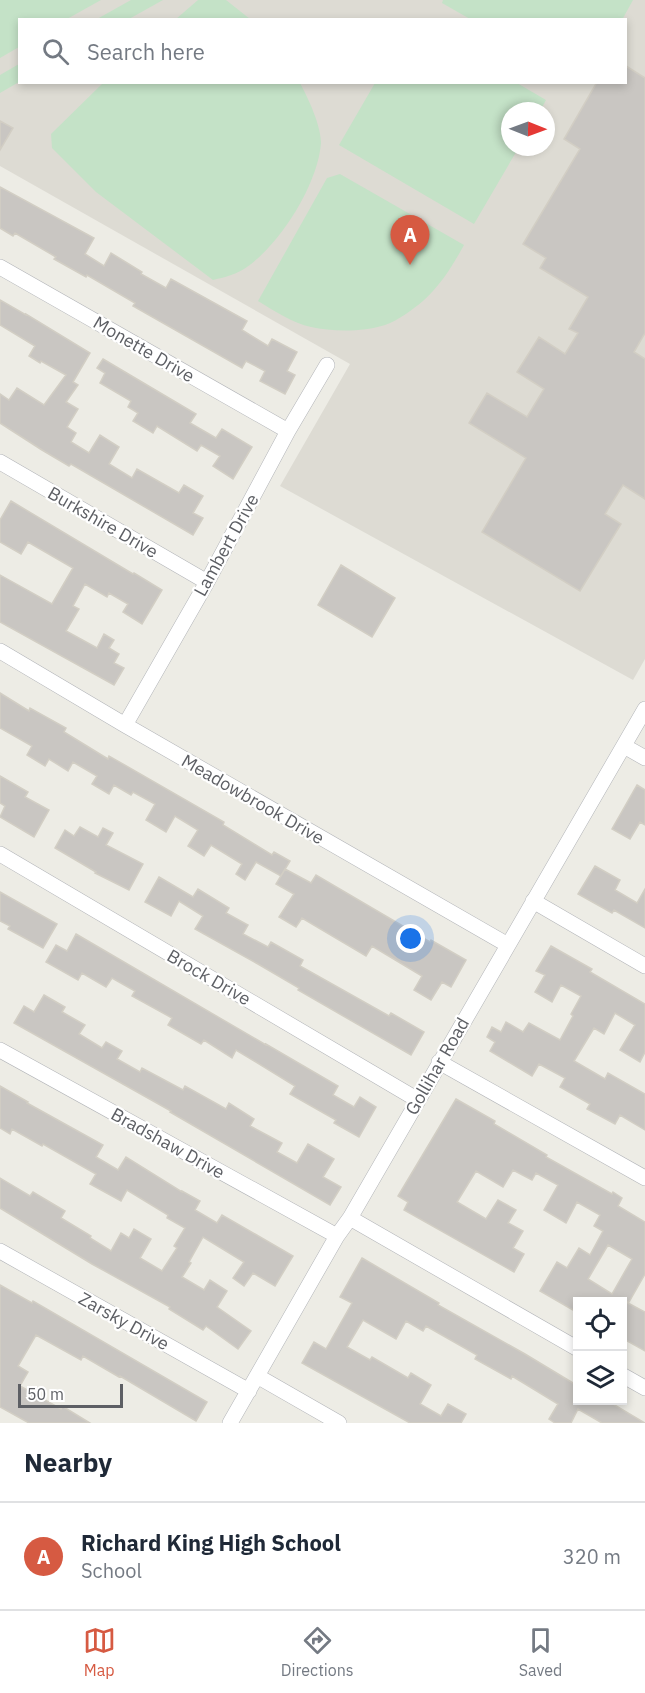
<!DOCTYPE html>
<style>
:root{--surface:#fff;--page:#f6f6f7;--text:#1f2937;--muted:#747a83;--line:#e0e1e3;--accent:#d65a42}
body{margin:0;font-family:"IBM Plex Sans",sans-serif;background:var(--page);color:var(--text)}
.controls{position:absolute;right:18px;bottom:18px;display:grid;overflow:hidden;border-radius:0px;box-shadow:0 3px 9px #0003}
.controls button{width:54px;height:54px;display:grid;place-items:center;padding:0;border:0;border-bottom:2px solid var(--line);background:var(--surface);color:var(--text);font:30px sans-serif}
.compass{position:absolute;left:501px;top:102px;width:54px;height:54px;border-radius:50%;background:var(--surface);box-shadow:0 3px 9px #0003;rotate:91deg}
.scale{position:absolute;left:18px;bottom:15px;width:105px;box-sizing:border-box;padding-left:6px;border:3px solid #5d5f64;border-top:0;font-size:16px;line-height:21px;white-space:nowrap;color:#5d5f64;-webkit-text-stroke:4px #fff;paint-order:stroke}
.you{position:absolute;left:411px;top:939px;width:21px;height:21px;margin:-15px;border:4px solid #fff;border-radius:50%;background:#1a73e8;box-shadow:0 0 0 9px #1a73e833}
.badge{display:grid;place-items:center;width:39px;height:39px;border-radius:50%;background:var(--accent);color:#fff;font-size:20px;font-weight:700}
.pin{position:absolute;translate:-50% -50px;filter:drop-shadow(0 2px 3px #0008)}
.pin::after{content:'';position:absolute;top:32px;width:21px;height:18px;background:inherit;clip-path:polygon(0 0,100% 0,50% 100%)}
.list{margin:0;padding:0;list-style:none}
h2{display:flex;justify-content:space-between;align-items:center;height:78px;margin:0;padding:0 24px;font-size:26px}
h2 small{font-size:20px;font-weight:400;color:var(--muted)}
.list li{display:grid;grid-template-columns:39px 1fr auto;gap:18px;align-items:center;box-sizing:border-box;height:108px;padding:0 24px;border-top:2px solid var(--line)}
.list b{display:block;font-size:22px;white-space:nowrap}
.list p{margin:0;font-size:20px;white-space:nowrap;color:var(--muted)}
.list em{font-size:20px;font-style:normal;color:var(--muted)}
.icon{flex:none;width:33px;height:33px;fill:none;stroke:currentColor;stroke-width:2;stroke-linecap:round;stroke-linejoin:round}
.map{position:relative;flex:none;width:645px;height:1423px;overflow:hidden}
.search{position:absolute;background:var(--surface);box-shadow:0 3px 9px #0003;left:18px;right:18px;top:18px;height:66px;display:flex;align-items:center;gap:15px;box-sizing:border-box;padding:0 21px;border-radius:0px;color:var(--muted);font-size:22px}
.sheet{height:186px;background:var(--surface)}
nav{display:flex;justify-content:space-around;align-items:center;box-sizing:border-box;height:84px;border-top:2px solid var(--line);background:var(--surface);font-size:16px;color:var(--muted)}
nav a{display:grid;justify-items:center;gap:3px}
nav .on{color:var(--accent)}
.map>svg:first-child{display:block}
.education{fill:#dddbd3;fill-rule:evenodd}
.green{fill:#c4e2c7}
.building{fill:#c9c6c2;stroke:#d2cec4;stroke-width:1.5;fill-rule:evenodd}
.lines{fill:none;stroke-linecap:round;stroke-linejoin:round}
.minor-casing{stroke:#b2b4b8;stroke-width:16}
.minor{stroke:#fff;stroke-width:15}
.labels{text-anchor:middle;dominant-baseline:central;stroke-width:4.5;stroke-linejoin:round;paint-order:stroke}
.street-label{font-size:18px;fill:#5d5f64;stroke:#fff}
</style>
<div class="map">
<svg width="645" height="1423" viewBox="0 0 645 1423">
<rect width="100%" height="100%" fill="#edece5"/>
<!-- education -->
<path class="education" d="M0,0H645V659L633,680L280,486L350,364L0,166ZM20,20H626V82H20ZM510,111H546V147H510Z"/>
<!-- green -->
<path class="green" d="M0,0H101L67,19L20,20L19,47L0,58Z
M131,0H163L129,19H97Z
M198,0H226L250,19H176Z
M443,0H633L622,20L470,19L442,3Z
M19,64V82L0,93V75Z
M300,83C308,98 321,125 321,143C318,184 281,243 247,267C237,274 226,277 213,280L96,192L52,148L51,134L103,83Z
M375,83H517L546,100L540,111H510V147H519L474,224L339,145Z
M340,174L464,245C453,265 441,285 423,301C412,310 399,320 385,325C363,332 333,332 311,327C293,323 274,311 258,301L327,178Z"/>
<!-- building -->
<path class="building" d="M626,66L645,78V333L634,352L645,359V499L623,485L605,514L621,524L580,591L482,532L526,458L469,423L487,393L527,417L544,389L517,372L539,337L565,354L578,333L569,329L588,297L540,268L546,258L523,244L580,149L564,139L597,82H626Z
M0,121L13,128L0,150Z
M0,187L94,238L85,254L104,266L111,253L142,272L141,274L166,288L171,279L247,321L242,330L268,346L272,339L297,352L287,371L295,375L285,394L260,381L265,371L246,361L242,368L133,306L135,303L87,275L86,277L54,259L56,257L15,233L13,236L0,228Z
M0,300L26,315V314L90,353L73,382L78,385L66,402L78,409L67,427L76,433L71,442L89,453L100,435L119,447L109,464L132,478L137,469L179,493L184,485L203,496L193,513L203,518L193,535L71,464L69,466L42,450L0,423V394L9,400L17,388L44,405L66,375L41,361L40,363L29,356L35,346L0,325Z
M103,359L196,414L190,423L216,438L222,429L252,447L233,479L213,466L220,456L201,445L197,451L157,426L153,433L133,421L138,413L128,407L131,401L100,383L105,373L97,368Z
M11,501L133,574L134,573L162,590L142,624L123,612L128,604L109,593L107,597L85,584L73,606L79,609L66,631L97,648L104,634L114,640L109,648L119,654L114,663L124,668L114,685L0,622V575L52,604L73,568L28,542L21,554L0,542V520Z
M341,565L395,598L372,637L318,605Z
M0,693L29,711L30,708L66,728L64,732L108,759L109,756L224,822L223,825L272,855L274,852L290,861L281,876L256,862L245,880L236,874L242,864L211,845L204,856L188,846L198,830L175,816L166,832L146,820L155,804L133,792L131,795L114,785L109,794L92,784L97,776L73,762L68,771L49,759L45,766L27,755L32,746L0,728Z
M0,776L28,792L25,797L49,810L34,837L0,817L5,806L0,803Z
M637,785L645,790V825L640,822L630,839L612,829Z
M80,827L98,837L103,828L113,833L106,845L143,864L129,890L95,873L96,872L55,848L65,830L74,836Z
M595,866L620,880L615,890L637,903L645,889V928L614,910L612,913L578,894Z
M285,869L311,883L316,875L430,942L431,940L466,960L451,987L442,982L431,1000L414,990L422,976L372,946L366,956L302,918L296,927L279,917L294,894L276,884Z
M159,877L193,897L198,889L229,908L226,913L248,925L243,934L268,947L271,942L303,960L300,966L389,1016L391,1013L424,1032L411,1055L298,990L299,988L258,964L195,929L203,916L179,901L171,916L145,902Z
M0,892L57,924L43,948L8,929L10,926L0,921Z
M76,934L266,1045V1044L338,1086L333,1095L354,1107L360,1097L376,1107L359,1137L334,1123L336,1120L290,1094L295,1086L236,1050L232,1058L204,1040L201,1044L168,1025L172,1018L132,996L135,991L112,978L106,987L82,973L78,980L46,962L56,945L67,951Z
M551,946L592,969L590,972L645,1004V1052L640,1062L620,1050L635,1025L615,1013L604,1034L594,1028L574,1061L605,1079L608,1073L645,1094V1130L620,1115L615,1124L587,1109L590,1104L560,1087L565,1078L539,1064L532,1076L490,1051L495,1042L487,1037L492,1027L501,1032L506,1022L523,1032L529,1023L560,1040L573,1016L571,1014L581,996L561,985L552,1002L535,992L545,975L536,971Z
M44,995L65,1007L62,1012L85,1025L79,1034L102,1048L106,1042L122,1051L117,1059L140,1072L142,1068L183,1090L185,1086L226,1109L229,1103L254,1119L250,1126L282,1143L277,1152L297,1163L308,1144L334,1159L323,1177L341,1187L330,1205L170,1112L171,1111L14,1023L24,1006L34,1012Z
M0,1086L28,1102L27,1103L103,1145L96,1157L118,1170L126,1157L182,1192V1191L200,1201L195,1210L217,1223L222,1215L293,1256L275,1286L253,1273L244,1286L233,1278L244,1262L203,1237L189,1262L191,1263L182,1277L204,1290L210,1280L227,1291L217,1307L251,1331L238,1349L206,1326L203,1330L169,1309L170,1307L92,1264L0,1208V1178L30,1196L33,1192L65,1211L61,1218L91,1236L90,1238L111,1251L121,1233L129,1238L134,1229L151,1239L140,1258L162,1271L177,1248L174,1246L185,1228L167,1218L168,1215L127,1190L121,1201L90,1184L96,1174L43,1144L42,1146L12,1129L10,1134L0,1128Z
M456,1099L495,1121L494,1124L547,1155L546,1157L612,1194L613,1192L622,1198L618,1206L645,1222V1274L629,1302H626L645,1312V1351L622,1338V1302H578V1313L540,1291L557,1262L567,1268L579,1248L590,1255L603,1231L594,1226L600,1215L577,1202L566,1223L544,1210L558,1185L536,1173L532,1180L513,1170L503,1187L476,1171L457,1202L486,1219L498,1200L516,1210L508,1223L523,1231L513,1248L524,1254L514,1272L404,1210L408,1202L398,1196ZM608,1245L632,1259L612,1294L588,1279Z
M362,1258L439,1303L438,1305L525,1354L578,1386V1401H608L645,1423H602L578,1409L571,1423H555L549,1419L558,1404L512,1376L511,1379L475,1359L477,1355L426,1326L423,1331L406,1321L396,1339L363,1320L347,1347L370,1360L372,1357L408,1378L411,1373L431,1385L420,1404L441,1416L448,1404L466,1414L461,1423H410L302,1363L314,1342L326,1349L352,1303L340,1297Z
M0,1285L32,1303L33,1301L207,1402L196,1421L120,1376L119,1377L83,1356L81,1360L36,1335L18,1366L28,1372L20,1386L61,1409L62,1406L90,1423H29L0,1407Z"/>
<g class="lines">
<defs>
<path id="minor" d="M0,267L288,431
M0,462L207,582
M0,651L125,725L508,945
M125,725L207,582L288,431L327,365
M624,746L645,758
M0,854L418,1100
M533,901L645,966
M0,1050L337,1236
M439,1062L645,1178
M350,1218L578,1349
M0,1251L249,1391
M622,1375L645,1388
M257,1376L339,1423
M230,1423L337,1236L350,1218L645,709"/>
</defs>
<!-- minor casing -->
<use href="#minor" class="minor-casing"/>
<!-- minor -->
<use href="#minor" class="minor"/>
</g>
<g class="labels">
<!-- street labels -->
<g class="street-label">
<text transform="translate(144 349) rotate(30)">Monette Drive</text>
<text transform="translate(103 522) rotate(30)">Burkshire Drive</text>
<text transform="translate(226 545) rotate(-61)">Lambert Drive</text>
<text transform="translate(253 799) rotate(30)">Meadowbrook Drive</text>
<text transform="translate(209 977) rotate(30)">Brock Drive</text>
<text transform="translate(437 1066) rotate(-60)">Gollihar Road</text>
<text transform="translate(168 1143) rotate(29)">Bradshaw Drive</text>
<text transform="translate(124 1321) rotate(29)">Zarsky Drive</text>
</g>
</g>
</svg>
<div class="controls">
<button><svg class="icon" aria-label="locate" viewBox="0 0 24 24"><circle cx="12" cy="12" r="6"/><path d="M12 2v4M12 18v4M2 12h4M18 12h4"/></svg></button>
<button><svg class="icon" aria-label="layers" viewBox="0 0 24 24"><path d="M12 4l9 5-9 5-9-5zM3 14l9 5 9-5"/></svg></button>
</div>
<svg class="compass" viewBox="-18 -18 36 36"><path d="M0-13l5 13h-10z" fill="#e53935"/><path d="M0 13l5-13h-10z" fill="#747a83"/></svg>
<div class="scale">50 m</div>
<div class="you"></div>
<div class="pin badge" style="left:410px;top:265px">A</div>
<div class="search"><svg class="icon" aria-label="search" viewBox="0 0 24 24"><circle cx="10" cy="10" r="6"/><path d="M15 15l6 6"/></svg>Search here</div>
</div>
<section class="sheet">
<h2>Nearby<small></small></h2>
<ul class="list">
<li><span class="badge">A</span><div><b>Richard King High School</b><p>School</p></div><em>320 m</em></li>
</ul>
</section>
<nav>
<a class="on"><svg class="icon" aria-label="map" viewBox="0 0 24 24"><path d="M3 6l6-2 6 2 6-2v14l-6 2-6-2-6 2zM9 4v14M15 6v14"/></svg>Map</a>
<a><svg class="icon" aria-label="directions" viewBox="0 0 24 24"><path d="M12 3l9 9-9 9-9-9zM9 14v-3h6M13 9l2 2-2 2"/></svg>Directions</a>
<a><svg class="icon" aria-label="saved" viewBox="0 0 24 24"><path d="M7 4h10v16l-5-4-5 4z"/></svg>Saved</a>
</nav>
